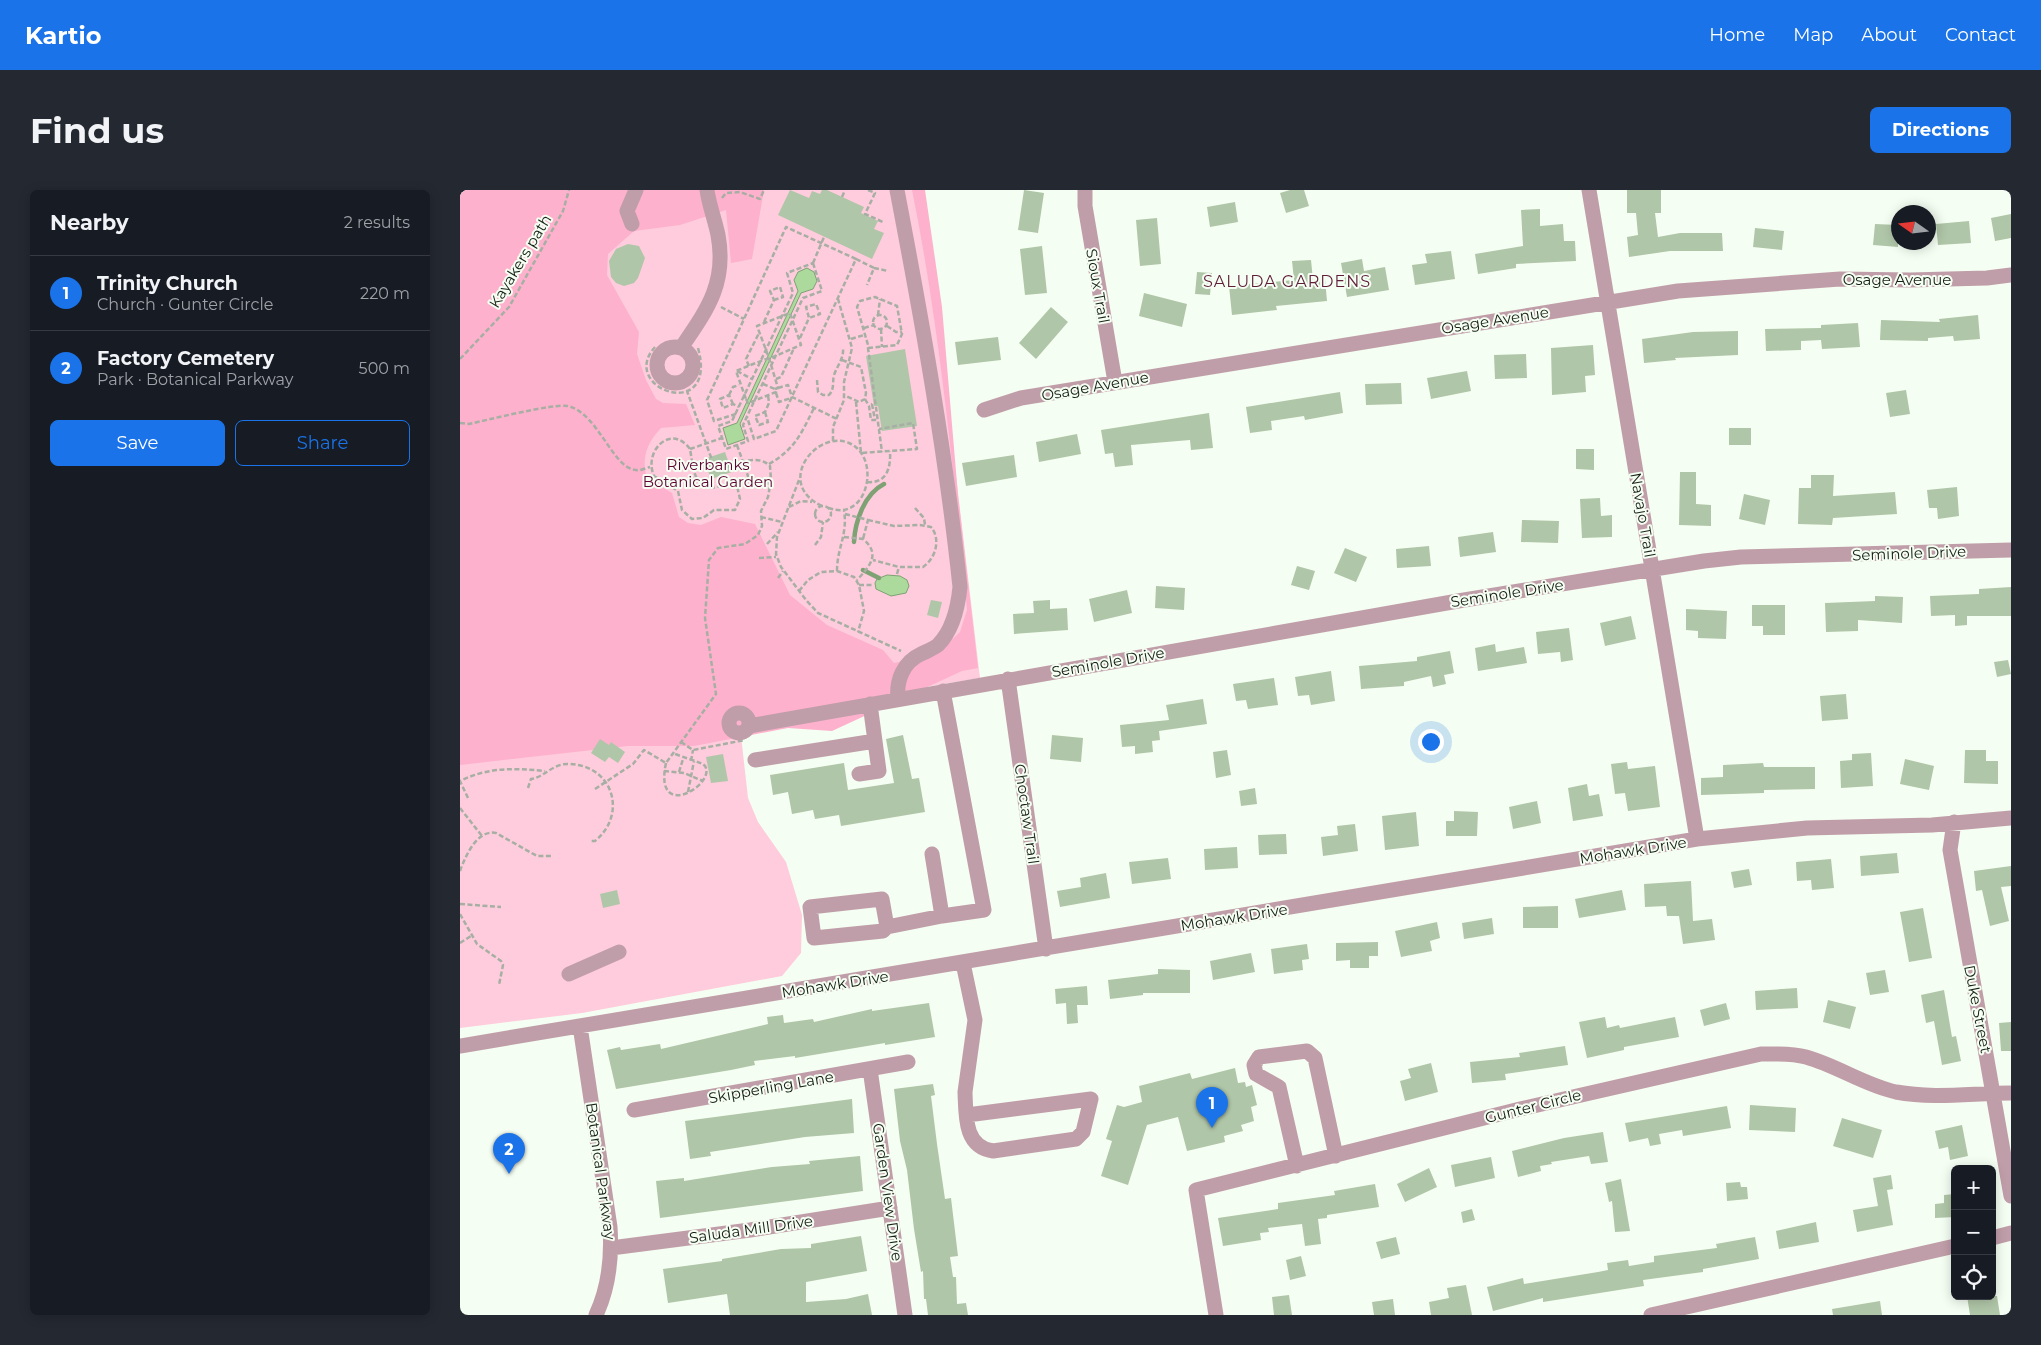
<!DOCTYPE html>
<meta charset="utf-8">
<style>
:root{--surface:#171b24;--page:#242831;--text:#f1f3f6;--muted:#9ea1a6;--line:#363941;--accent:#1a73e8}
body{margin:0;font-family:Montserrat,sans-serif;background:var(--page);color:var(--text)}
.controls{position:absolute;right:15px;bottom:15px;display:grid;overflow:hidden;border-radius:8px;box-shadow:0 2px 12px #0003}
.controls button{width:45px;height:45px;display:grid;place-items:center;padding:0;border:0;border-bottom:1px solid var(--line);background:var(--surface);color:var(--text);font:25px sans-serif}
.compass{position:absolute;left:1431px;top:15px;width:45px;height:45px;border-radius:50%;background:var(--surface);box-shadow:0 2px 12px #0003;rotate:284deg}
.you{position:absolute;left:970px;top:551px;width:18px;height:18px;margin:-12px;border:4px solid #fff;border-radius:50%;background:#1a73e8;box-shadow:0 0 0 8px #1a73e833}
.badge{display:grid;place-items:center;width:32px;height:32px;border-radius:50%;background:var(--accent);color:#fff;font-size:16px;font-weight:700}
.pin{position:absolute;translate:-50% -41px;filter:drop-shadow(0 1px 2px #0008)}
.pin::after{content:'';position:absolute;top:26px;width:18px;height:15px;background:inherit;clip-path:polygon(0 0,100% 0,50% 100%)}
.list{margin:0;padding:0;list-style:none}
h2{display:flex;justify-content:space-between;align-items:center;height:65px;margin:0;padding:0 20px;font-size:21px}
h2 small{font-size:16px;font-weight:400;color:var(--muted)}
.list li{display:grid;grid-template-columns:32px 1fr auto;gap:15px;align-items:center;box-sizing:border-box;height:75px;padding:0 20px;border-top:1px solid var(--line)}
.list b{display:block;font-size:19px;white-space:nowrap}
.list p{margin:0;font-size:16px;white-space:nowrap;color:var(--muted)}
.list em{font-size:16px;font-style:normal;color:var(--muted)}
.actions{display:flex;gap:10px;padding:15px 20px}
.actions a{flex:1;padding:11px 0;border:1px solid var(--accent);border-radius:8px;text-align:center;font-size:18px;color:var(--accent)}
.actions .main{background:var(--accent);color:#fff}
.icon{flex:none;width:28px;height:28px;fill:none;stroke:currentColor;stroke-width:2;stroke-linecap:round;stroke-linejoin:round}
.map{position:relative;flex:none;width:1551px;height:1125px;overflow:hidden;border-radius:8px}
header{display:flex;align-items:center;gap:30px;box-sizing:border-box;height:70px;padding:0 25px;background:var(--accent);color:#fff}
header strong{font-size:24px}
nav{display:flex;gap:28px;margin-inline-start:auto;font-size:18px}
.intro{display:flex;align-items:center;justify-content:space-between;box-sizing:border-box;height:120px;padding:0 30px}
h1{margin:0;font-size:35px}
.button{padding:12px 22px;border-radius:8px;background:var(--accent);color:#fff;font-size:18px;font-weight:700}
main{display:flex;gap:30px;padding:0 30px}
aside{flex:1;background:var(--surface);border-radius:8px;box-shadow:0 2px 12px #0003}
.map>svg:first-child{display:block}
.green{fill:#feccdc}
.forest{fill:#feb1cc}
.water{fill:#acda9d;stroke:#7fa274}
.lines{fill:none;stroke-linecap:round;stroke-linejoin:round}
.stream{stroke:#7fa274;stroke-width:4.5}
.building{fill:#b0c6a8}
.path{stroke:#a7afa4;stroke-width:2.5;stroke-dasharray:5 2.5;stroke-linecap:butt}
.minor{stroke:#c09ea9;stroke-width:15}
.labels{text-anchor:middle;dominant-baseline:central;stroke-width:4;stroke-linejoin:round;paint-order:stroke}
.street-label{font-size:15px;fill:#171f14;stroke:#f5fef2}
.park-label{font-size:15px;fill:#5e0333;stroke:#f5fef2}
.neighbourhood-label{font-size:16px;letter-spacing:1px;fill:#5f1d3a;stroke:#f5fef2}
</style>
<header>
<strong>Kartio</strong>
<nav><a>Home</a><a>Map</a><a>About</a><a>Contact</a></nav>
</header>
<div class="intro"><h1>Find us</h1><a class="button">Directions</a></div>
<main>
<aside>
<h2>Nearby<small>2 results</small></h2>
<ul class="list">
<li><span class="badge">1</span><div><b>Trinity Church</b><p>Church · Gunter Circle</p></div><em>220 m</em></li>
<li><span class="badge">2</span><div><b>Factory Cemetery</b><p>Park · Botanical Parkway</p></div><em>500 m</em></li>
</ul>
<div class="actions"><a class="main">Save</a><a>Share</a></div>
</aside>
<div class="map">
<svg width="1551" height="1125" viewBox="0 0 1551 1125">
<rect width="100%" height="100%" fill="#f5fef2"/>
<!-- green -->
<path class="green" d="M0,0H462L520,488L279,528L288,608L298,632L326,672L342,725L341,763L322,786L122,823L0,838Z"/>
<!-- forest -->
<path class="forest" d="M0,0H304L292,69L271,73L266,20L220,35L174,41L148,64L147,85L179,142L177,164L186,190L196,209L203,213L226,214L235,235L201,238C187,253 181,268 187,288L212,303L219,327L228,333L241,335L261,327L295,334L330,405L367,435L423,460L434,473L476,465L500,442L507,420C493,279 480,138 452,0H465L482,117L498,305L518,478L502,481L372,541L328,538L234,556H168L0,575Z"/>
<!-- water -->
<path class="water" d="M347,78L354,82L357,91L353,99L341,103L280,234L285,249L268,255L263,238L277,233L338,101L334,90L338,82Z
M427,385L440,386L447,390L449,396L446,403L431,406L416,399L415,393L417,389Z"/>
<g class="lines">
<!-- stream -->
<path class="stream" d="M394,352C395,332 404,304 424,294
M403,380L419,388"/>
</g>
<!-- building -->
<path class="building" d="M330,0L349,8L352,1L360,4L362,0H367L404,17L401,23L418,31L414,39L424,43L412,69L318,25Z
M564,0L584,3L578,43L558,40Z
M830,0H844L849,16L826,23L820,3Z
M1167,0H1201V23H1195L1198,47L1220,43H1262L1263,61H1210L1169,67L1167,47L1178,45L1176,23H1167Z
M775,12L778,32L750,37L747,17Z
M1080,19V36L1103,34L1104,51H1115L1116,71L1056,74V78L1018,84L1015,64L1063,56L1061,20Z
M1551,24V48L1535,51L1531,28Z
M697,28L701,74L680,76L676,30Z
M1509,31L1511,53L1478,55L1476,34Z
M1415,34L1438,35V57L1413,55Z
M1295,38L1324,41L1322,60L1293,57Z
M168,54L179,56L185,68L178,88L174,93L164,96L156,93L151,87L149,71L156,59Z
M582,56L587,103L565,105L560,59Z
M991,61L995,89L955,95L952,75L967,73L965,64Z
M902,69L904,81L925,77L929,100L887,107L881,73Z
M851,70L853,90L865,89L867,111L816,116L817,120L772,125L769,96L834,90L832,71Z
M737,82L752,83L750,105L735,104Z
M684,103L727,114L722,137L679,126Z
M591,117L608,132L576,169L559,153Z
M1518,125L1520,149L1494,151L1493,146L1468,148V151L1420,150L1421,130L1480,132L1479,129Z
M1398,133L1400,157L1362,159L1361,150L1341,151V160L1306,161L1305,139L1361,138V135Z
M1278,141V165L1215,168L1216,170L1184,173L1182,149L1233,142Z
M538,147L541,170L498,175L495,152Z
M1133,155L1135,185L1125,186L1126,202L1092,205L1091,158Z
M445,159L457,236L422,241L418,216H414L406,166Z
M1066,164L1067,188L1035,189L1034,165Z
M1007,181L1011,201L971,209L967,188Z
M941,193L942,214L906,215L905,194Z
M1446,200L1450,224L1430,227L1426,203Z
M880,202L883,223L845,230L844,226L811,231L812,240L790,243L786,217Z
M749,223L753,258L731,260L730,250L671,255L673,275L655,277L653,263L645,264L641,240Z
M1269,238H1291V255H1269Z
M617,244L621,264L579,272L576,252Z
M1116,259H1134V280L1116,279Z
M265,262L272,282L251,289L244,269Z
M554,265L557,287L506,296L502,273Z
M1220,282H1236V314L1251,315V336L1219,335Z
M1351,285H1374L1373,306L1435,302L1437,324L1373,328L1372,335L1338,334L1339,298H1351Z
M1497,297L1499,326L1478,329L1477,318H1469L1467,300Z
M1284,304L1310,310L1305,335L1279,329Z
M1140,308L1141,326L1152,325V347L1122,348L1120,309Z
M1062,330L1099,331L1098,353L1061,352Z
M1033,342L1036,362L1000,367L998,347Z
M969,356L971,376L937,378L936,359Z
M885,358L907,367L896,392L874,383Z
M837,376L855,381L849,400L831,395Z
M696,396L725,398L724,420L695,418Z
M1551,397V426H1507V435L1495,436V425L1471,426L1470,406L1519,404V399Z
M667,400L672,423L634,432L629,409Z
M1415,406L1443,407L1442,433L1398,430V441L1366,442L1365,413L1415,411Z
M471,410L482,412L478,428L467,425Z
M590,410V419L607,418L608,440L554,444L553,424L574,423L573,411Z
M1292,415H1325V445H1303V436H1292Z
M1226,419L1267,421L1266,449L1238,448V441L1226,440Z
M1171,426L1176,449L1145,456L1140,433Z
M1109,438L1113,470L1101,472L1100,462L1078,464L1076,442Z
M1035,454L1036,462L1064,457L1067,473L1018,481L1015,458Z
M990,461L994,483L984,485L986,494L973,497L971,486L944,492V496L901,499L899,476L957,471V467Z
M1548,470L1551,484L1537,487L1534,472Z
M871,481L875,511L851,515L849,505L838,506L835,487Z
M814,488L818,515L788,519L786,510L776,511L773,494Z
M1386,504L1388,529L1362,531L1360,506Z
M743,509L747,534L699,541L700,550L692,551L693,562L675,564V556L662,557L660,535L709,530L706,515Z
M443,545L452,589L459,588L465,622L381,636L379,625L355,629L353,620L332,624L328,602L313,605L310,585L384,573L388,600L434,593L426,549Z
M592,545L623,548L621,572L590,569Z
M140,549L149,555L151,552L165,562L158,573L149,567L145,572L131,563Z
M767,560L771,585L756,588L753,562Z
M1505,560H1526V571H1538V594L1504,593Z
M1411,563L1413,596L1381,598L1380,571L1392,570V564Z
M263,564L268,591L251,593L246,567Z
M1445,569L1474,576L1469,600L1440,594Z
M1167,572L1168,579L1195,576L1200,617L1168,621L1165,603L1155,604L1151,574Z
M1303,573L1304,577H1355V599L1304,600V603L1241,605V588L1263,587V575Z
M1127,594L1129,606L1139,604L1143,626L1113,631L1108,598Z
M795,598L797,614L781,616L779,601Z
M1077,611L1081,633L1053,639L1049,617Z
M994,621L1018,622L1017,646H986V631H994Z
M956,622L959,656L925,660L922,626Z
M895,634L898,661L863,666L861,647L878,645L877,636Z
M826,644L827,664L799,665L798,645Z
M777,657L778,678L745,680L744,659Z
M1437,663L1439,683L1401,686L1400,666Z
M708,668L711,689L672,694L669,672Z
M1371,669L1374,698L1352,700L1351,690L1337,691L1336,672Z
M1551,676V696L1541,697L1549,731L1530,736L1522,700L1516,701L1514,681Z
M1289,679L1292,695L1274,698L1271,682Z
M646,683L650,708L600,717L597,701L621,697L620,688Z
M1231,691L1233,731L1252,729L1255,750L1223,754L1219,726H1207L1206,716L1185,717L1184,694Z
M157,700L160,714L143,718L140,704Z
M1162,700L1166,720L1119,728L1115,709Z
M1098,716V738H1063V717Z
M1463,718L1472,768L1449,772L1440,722Z
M1032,728L1034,744L1004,749L1002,733Z
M977,732L980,748L970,751L972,761L941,767L935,741Z
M918,752V766H909V778H890V770L876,771V753Z
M847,754L849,769L842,770L843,780L814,784L811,759Z
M791,763L795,782L753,790L750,771Z
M698,779L730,780V803H683V805L650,809L648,790L698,784Z
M1425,780L1429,802L1410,805L1406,783Z
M627,796L628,815H617L618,833L607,834L606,813L596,814L595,799Z
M1337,798L1338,818L1296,820L1295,801Z
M1484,800L1492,847L1496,846L1501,871L1482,875L1474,831L1466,833L1461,805Z
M1368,810L1396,817L1390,839L1363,832Z
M469,813L475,847L425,855V853L335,868V866L294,871L295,875L271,880L156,899L147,860L160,857L161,860L200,854L201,859L308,834L307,827L323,825L324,833L353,829L354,832L412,819V821Z
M1266,813L1270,829L1244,836L1240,820Z
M1145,827L1147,838L1159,835L1160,838L1215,827L1219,847L1164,857V860L1127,868L1119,832Z
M1551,832V861H1541L1539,833Z
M1105,856L1108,875L1045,884L1046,890L1012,893L1010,872L1060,867L1059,863Z
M971,873L978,902L945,911L940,891L951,888L948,879Z
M775,878L778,893L785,892L786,897L792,895L797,915L791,917L794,931L781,935L783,941L764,946L765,952L727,961L718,927L687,935L668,995L641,986L652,951L646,949L657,915L664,917L682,912L679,896L730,883L732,889Z
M473,894L475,905L471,906L477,954L485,1009L491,1008L498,1066L490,1067L493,1087H496L497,1114L506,1113L508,1125H468L466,1109H464L463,1081L461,1082L454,1039L447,980L440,951L434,899Z
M392,909L394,943L345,947L250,962L251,966L230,969L225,931Z
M1290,915L1336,918L1335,942L1289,940Z
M1267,916L1271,938L1223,946L1222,940L1199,944L1201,954L1190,956L1188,948L1169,952L1165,933Z
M1382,928L1422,940L1413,968L1373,956Z
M1502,935L1508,966L1490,970L1488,957L1479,959L1475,941Z
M1143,942L1148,972L1131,974L1129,966L1091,972L1092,974L1080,976L1081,981L1058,987L1052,961L1104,948Z
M400,966L403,1001L200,1028L196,991L224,988V991L312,977L350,974L349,971Z
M1031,967L1035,988L995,997L991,975Z
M969,978L977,997L945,1012L937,994Z
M1431,985L1433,999L1427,1000L1433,1035L1397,1042L1393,1020L1418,1016L1413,988Z
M1161,989L1170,1041L1155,1042L1152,1011L1149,1012L1145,993Z
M1280,992L1281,997H1287L1288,1009L1267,1011L1266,993Z
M915,994L919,1017L867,1025V1028L858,1029L861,1054L845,1056L842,1034L808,1038L809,1042L800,1043L801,1050L763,1056L758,1028L818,1019V1013L875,1005L874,1001Z
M1495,1004V1027L1475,1028V1014L1484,1013V1005Z
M1012,1019L1015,1030L1003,1033L1001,1022Z
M1356,1032L1359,1052L1319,1059L1316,1041Z
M401,1046L407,1081L346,1092V1112L386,1109L408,1104L412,1125H270L267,1104L208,1113L203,1079L262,1071V1069L321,1059L351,1058V1054Z
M936,1047L940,1064L921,1069L916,1052Z
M1295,1047L1299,1069L1243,1079V1082L1183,1090L1184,1096L1083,1112V1108L1033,1121L1027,1097L1063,1088L1064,1094L1138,1082L1148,1080L1147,1073L1168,1070L1169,1076L1194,1072V1066L1257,1058L1256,1054Z
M841,1066L846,1086L830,1090L826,1070Z
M1006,1095L1012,1125H971L969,1112L989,1108L987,1098Z
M829,1105L832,1125H814L812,1107Z
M1507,1106H1537L1540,1125H1510Z
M933,1109L935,1125H914L912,1112Z
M1420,1111L1422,1125H1373L1372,1119Z"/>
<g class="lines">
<!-- path -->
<path class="path" d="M408,0L415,3L405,24L423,32
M382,7L385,0
M262,8L266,3L280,2L300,9L304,0
M396,69L414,78L407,95
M353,73L362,101L343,108L283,235L288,251L266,259L258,236L272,231L333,103L327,83Z
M353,73L364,47
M414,78L428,81
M261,117L284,129
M413 132a7 7 0 1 1 14 0a7 7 0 1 1-14 0Z
M418,125L420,109
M304,132L314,110L310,101L320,97L323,107L314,110
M427,136L436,142H442
M404,138L414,135
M421,139L422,157
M340,148L349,128L346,117L356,114L360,124L349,128
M391,149L404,145
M195,157C157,199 259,234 238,158
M408,158L437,155L442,144L437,116L415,107L400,111L397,117L408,155V158L422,262
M0,169L49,117L103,21L109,0
M382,170L401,177L406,203L405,209L399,212L384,205
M289,176L286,169L299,143
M277,181L292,189
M316,189L321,187L334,158
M357,190L358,202L363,205H369C375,198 372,193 374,185C378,174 384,169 383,157
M303,194L315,199
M318,198L328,195L332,207L377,229
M316,203L319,212L331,208
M269,205L273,197L279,195
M286,209L288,213L291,212L316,202L315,199L318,198C315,188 312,178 309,168L297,136L330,123L341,155L313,167C300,171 288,176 276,181L286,209
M405,209L409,216L411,230H415L412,214L416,213
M396,212L401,263L457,259L453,233L419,239
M273,214L269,205L260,209L263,218L273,214L279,217
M305,222L308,232L299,235L295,226L305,222L309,213L308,205
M276,224L254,231L247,210L326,37L396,69L316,241L294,249L287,227
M0,233L9,234C27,230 95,213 108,216C139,224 152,278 176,280C180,281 186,278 190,277
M373,251V237L384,210V192L392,158L378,109
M277,255L289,289
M230,259L262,248
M309,274C335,259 341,244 354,218
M339,290L317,347L316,364L321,377L346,410L358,423L441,461
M407,292C427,294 431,277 430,261
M277,296C269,294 264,295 257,297C233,303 233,274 230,259C211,233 183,261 194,286L218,301L222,320L232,329L243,328L254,320H275L280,309L277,296L289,289L311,294
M355 324a8 8 0 1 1 16 0a8 8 0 1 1-16 0Z
M362,316C314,294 356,239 389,253C422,267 408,333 369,318
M329,317L341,311L352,312
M455,318L464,328L465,335
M385,324L408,330L403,349
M301,327L322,332
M408,330L434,336L460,335L471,337C481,349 476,368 463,377H439L413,370
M384,347L403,349C421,364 410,376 397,390
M307,354L318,342
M355,355L361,347L363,332
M299,368L316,367
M377,381C377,358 388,344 384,321
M437,384L439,377
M318,388L323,381
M399,395H412
M339,401L348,390L361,382L377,381L394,387L399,395L404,421L398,442
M221,552L233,560L285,550
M231,571L233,560
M206,573C193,633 257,594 245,576C242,572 221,567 213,563
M204,581L224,583L243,591
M219,582L223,569
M68,598L71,589C85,587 93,573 109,574C153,575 168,624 135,651H131
M135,599L173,574L184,560L206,573L256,504L245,428L249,370L258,358L285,354L298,345L302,336L301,321L308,307L311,290L310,276C296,262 272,276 256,281L227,201
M228,602L234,571
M8,608L0,591C28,577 55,578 85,581
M0,618L22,646
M0,681C5,667 17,639 36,643L77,666H93
M0,714L41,717
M0,724L17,754L41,771L43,775L39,795
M0,753L11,746"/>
<!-- minor -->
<path class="minor" d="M437,0C462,131 486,264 500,397C498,417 493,440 478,455C473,459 467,461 461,464C443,472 436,491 438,509
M625,0V16L655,192
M1129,0L1237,649
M172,34L167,21L176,0
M197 175a18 18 0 1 1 36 0a18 18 0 1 1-36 0Z
M221,158C247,120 267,93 258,45C255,30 249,15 247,0
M524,220L561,208L1218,101L1380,89L1450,90L1527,88L1551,85
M548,489L586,759
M269 533a10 10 0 1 1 20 0a10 10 0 1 1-20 0Z
M289,536L998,411L1244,371L1281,367L1551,360
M295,570L415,551
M399,584L419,581L410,514
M1494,632L1490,660L1551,1006
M472,664L482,726L524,720L483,501
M427,737L423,741L354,748L350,717L422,709L427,737L482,726
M503,773L515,830L505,902C506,926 504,957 533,961L616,949L623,942L631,909L507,925
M109,784L159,762
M120,836L150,1037C152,1067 149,1097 136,1125
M0,856L1237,649L1347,638L1472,635L1551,628
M410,879L445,1125
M174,920L448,872
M837,976L819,897L796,884L794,875L799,867L847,861L855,868L876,966
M1532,1048L1551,1043
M151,1058L290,1040L430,1018
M756,1125L736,1000L1060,919L1301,864C1316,864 1331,863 1346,867C1378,876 1404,895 1436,902C1474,909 1513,903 1551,903
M1191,1125L1495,1056"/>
</g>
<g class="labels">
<!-- street labels -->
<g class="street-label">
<text transform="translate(60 71) rotate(-59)">Kayakers path</text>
<text x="1437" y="89">Osage Avenue</text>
<text transform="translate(638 96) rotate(80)">Sioux Trail</text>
<text transform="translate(1035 130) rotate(-9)">Osage Avenue</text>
<text transform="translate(635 196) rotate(-10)">Osage Avenue</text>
<text transform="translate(1183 325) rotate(80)">Navajo Trail</text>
<text transform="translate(1449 363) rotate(-2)">Seminole Drive</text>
<text transform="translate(1047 403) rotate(-9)">Seminole Drive</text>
<text transform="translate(648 472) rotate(-10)">Seminole Drive</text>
<text transform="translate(567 624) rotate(82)">Choctaw Trail</text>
<text transform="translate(1173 660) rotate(-9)">Mohawk Drive</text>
<text transform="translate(774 727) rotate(-9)">Mohawk Drive</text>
<text transform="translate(375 794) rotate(-9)">Mohawk Drive</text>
<text transform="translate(1518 819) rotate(79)">Duke Street</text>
<text transform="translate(311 897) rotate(-10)">Skipperling Lane</text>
<text transform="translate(1073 916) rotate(-14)">Gunter Circle</text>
<text transform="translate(141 981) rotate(82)">Botanical Parkway</text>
<text transform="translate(428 1002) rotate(82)">Garden View Drive</text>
<text transform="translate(291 1039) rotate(-8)">Saluda Mill Drive</text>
</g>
<!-- park labels -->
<g class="park-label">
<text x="248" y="274">Riverbanks<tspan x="248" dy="17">Botanical Garden</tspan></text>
</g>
<!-- neighbourhood labels -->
<g class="neighbourhood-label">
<text x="827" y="91">SALUDA GARDENS</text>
</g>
</g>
</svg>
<div class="controls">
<button>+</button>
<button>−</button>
<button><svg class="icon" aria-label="locate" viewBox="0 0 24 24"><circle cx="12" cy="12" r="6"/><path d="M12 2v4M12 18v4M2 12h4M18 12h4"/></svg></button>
</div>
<svg class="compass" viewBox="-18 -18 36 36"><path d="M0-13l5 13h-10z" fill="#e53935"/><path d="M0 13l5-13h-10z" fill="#9ea1a6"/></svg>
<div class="you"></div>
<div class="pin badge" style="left:752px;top:938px">1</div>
<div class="pin badge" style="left:49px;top:984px">2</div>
</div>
</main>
